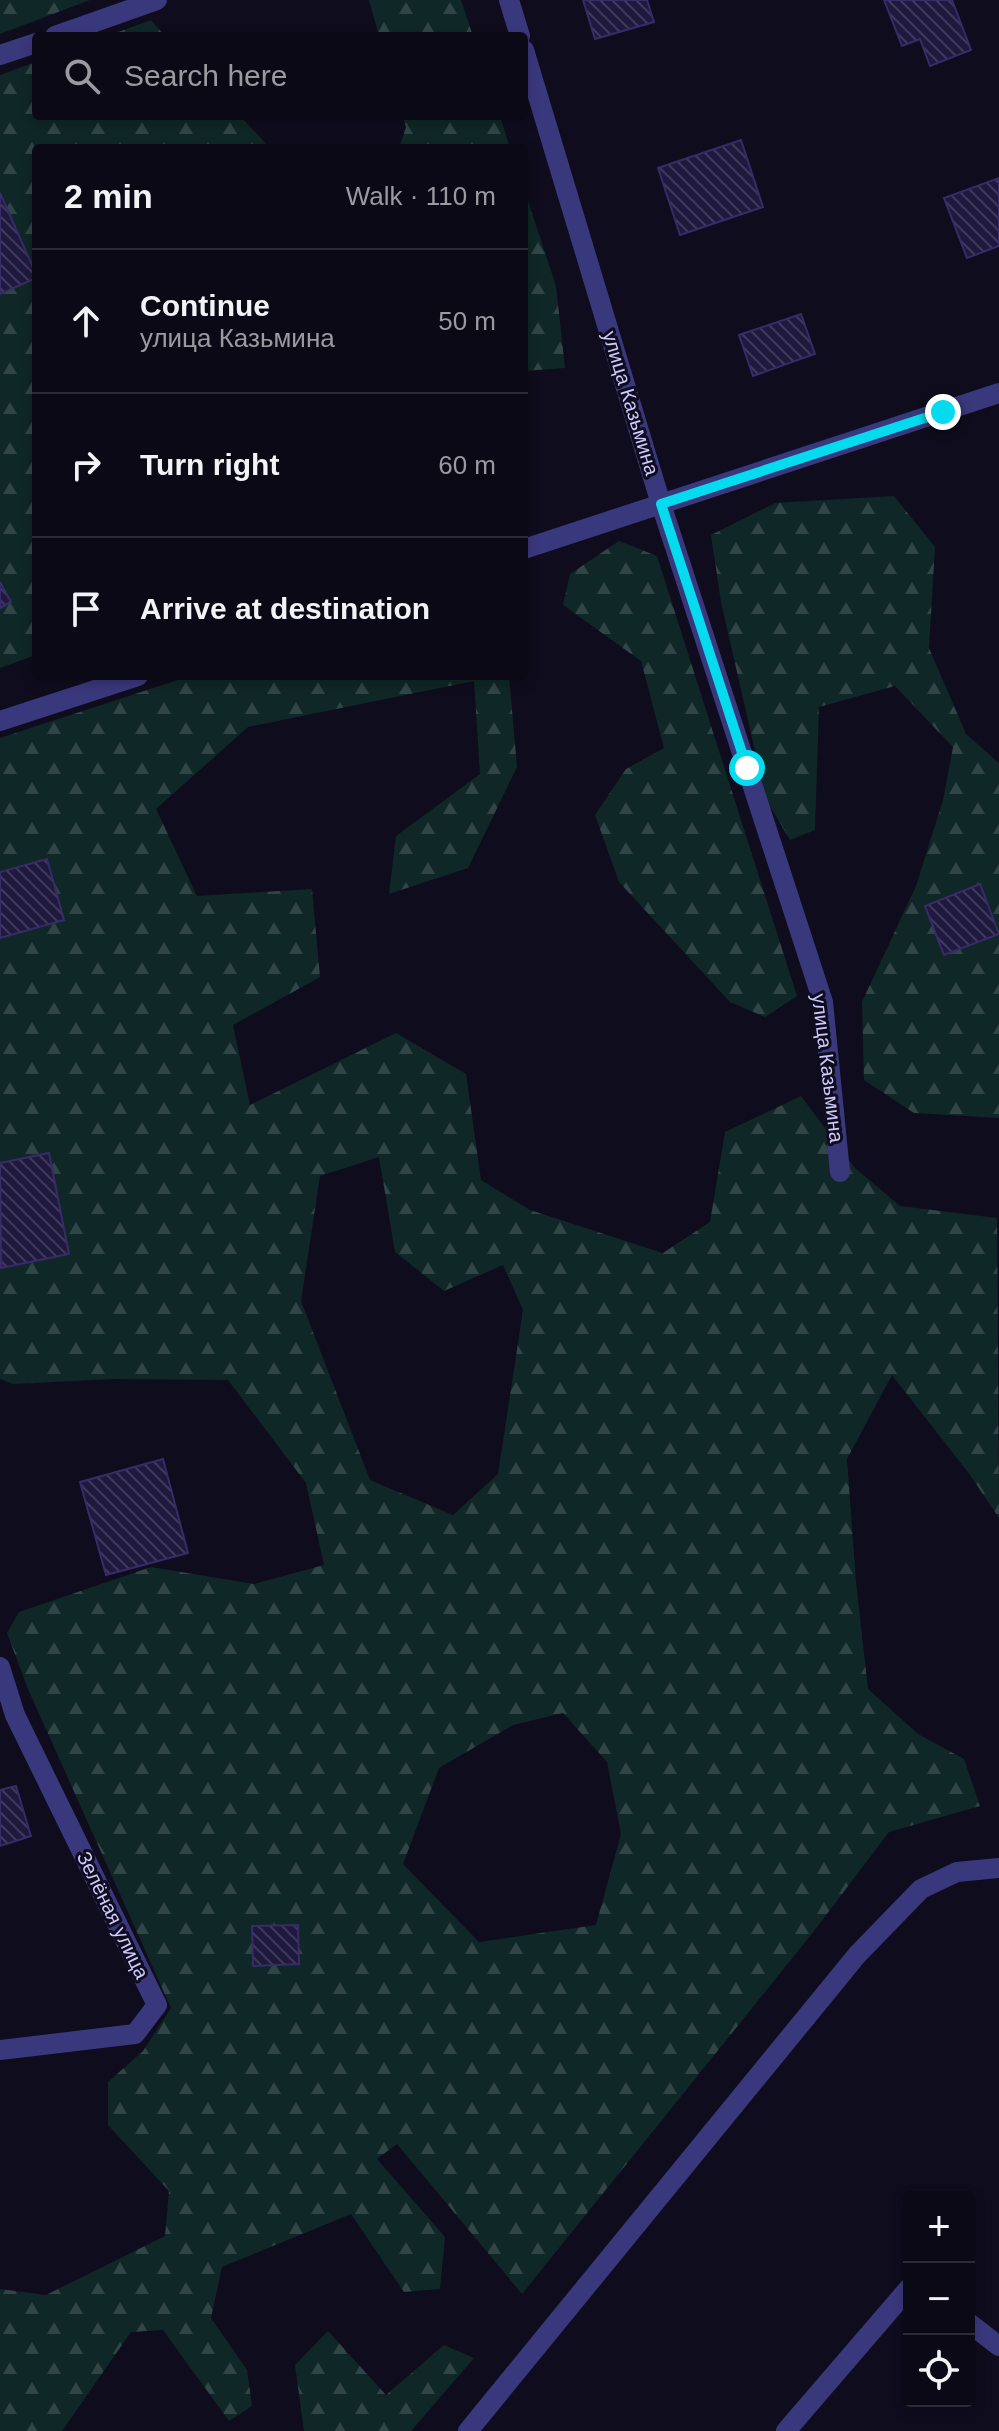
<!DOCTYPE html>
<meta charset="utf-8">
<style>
:root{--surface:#0b0916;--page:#14121f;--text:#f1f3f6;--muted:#9a9aa1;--line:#2b2a35}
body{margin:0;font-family:Arial,sans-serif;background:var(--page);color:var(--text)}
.controls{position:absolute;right:24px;bottom:24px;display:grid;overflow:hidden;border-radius:8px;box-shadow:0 4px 12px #0003}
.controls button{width:72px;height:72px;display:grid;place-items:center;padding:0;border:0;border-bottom:2px solid var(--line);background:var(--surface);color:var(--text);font:40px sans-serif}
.stop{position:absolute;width:24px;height:24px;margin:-18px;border:6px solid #05daee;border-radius:50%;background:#fff}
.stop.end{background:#05daee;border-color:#fff;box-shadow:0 2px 8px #0008}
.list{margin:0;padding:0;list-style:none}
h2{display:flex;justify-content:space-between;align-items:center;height:104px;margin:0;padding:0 32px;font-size:34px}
h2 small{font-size:26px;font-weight:400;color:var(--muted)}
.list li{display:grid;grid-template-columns:52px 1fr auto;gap:24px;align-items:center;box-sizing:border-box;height:144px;padding:0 32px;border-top:2px solid var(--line)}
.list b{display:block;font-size:30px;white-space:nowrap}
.list p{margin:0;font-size:26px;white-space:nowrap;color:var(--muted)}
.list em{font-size:26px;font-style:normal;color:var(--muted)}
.icon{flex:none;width:44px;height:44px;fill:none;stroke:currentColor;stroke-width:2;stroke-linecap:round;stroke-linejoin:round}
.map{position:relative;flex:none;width:999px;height:2431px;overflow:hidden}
.search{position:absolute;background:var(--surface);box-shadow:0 4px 12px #0003;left:32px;top:32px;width:496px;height:88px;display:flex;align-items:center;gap:20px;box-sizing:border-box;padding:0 28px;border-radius:8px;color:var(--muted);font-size:30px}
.panel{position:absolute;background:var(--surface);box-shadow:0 4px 12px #0003;left:32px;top:144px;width:496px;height:536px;border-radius:8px}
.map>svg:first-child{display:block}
.forest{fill:url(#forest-firs);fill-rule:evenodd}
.building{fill:url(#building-back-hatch);stroke:#372b69;stroke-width:2}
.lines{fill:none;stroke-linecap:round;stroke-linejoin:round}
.minor{stroke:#3a387c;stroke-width:20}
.route{stroke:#05daee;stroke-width:10}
.labels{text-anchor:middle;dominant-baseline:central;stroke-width:6;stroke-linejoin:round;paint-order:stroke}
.street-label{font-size:20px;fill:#cfcafe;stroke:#0f0c1d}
</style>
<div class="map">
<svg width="999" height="2431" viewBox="0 0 999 2431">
<defs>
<pattern id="forest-firs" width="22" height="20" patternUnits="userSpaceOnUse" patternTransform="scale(2)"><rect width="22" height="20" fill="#0f2726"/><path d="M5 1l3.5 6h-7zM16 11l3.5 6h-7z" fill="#314547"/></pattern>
<pattern id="building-back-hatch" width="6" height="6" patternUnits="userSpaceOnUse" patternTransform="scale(2)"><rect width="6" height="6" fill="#20193e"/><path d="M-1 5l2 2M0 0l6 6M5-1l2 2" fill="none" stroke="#3f395b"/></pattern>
</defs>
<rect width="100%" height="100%" fill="#0f0c1d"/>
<!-- forest -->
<path class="forest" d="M0,0H90L0,34Z
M369,0H461L473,36H379Z
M151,20L165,36H107Z
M36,62V116H240L270,148H36V655L0,668V75Z
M402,116H500L510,148H399L406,127Z
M524,189L556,286L565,368L524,371Z
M894,496L935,547L929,648L966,734L999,763V1118L914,1113L864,1080L862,1002L916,886L943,800L953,747L895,686L819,707L815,830L790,840L766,799L721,602L711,535L775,503Z
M619,541L657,556L797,996L765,1017L730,1002L619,882L595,815L626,769L664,748L641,661L563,605L570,574Z
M190,676H509L517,767L468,868L389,894L396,836L480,774L474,681L248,727L156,809L197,896L312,889L320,977L233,1025L250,1105L396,1033L466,1074L481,1180L530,1210L663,1253L710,1222L725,1132L801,1096L855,1168L900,1206L997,1218L999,1518L970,1475L892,1375L847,1459L856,1582L868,1689L918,1734L964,1759L980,1806L889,1832L814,1931L522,2294L397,2144L377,2159L445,2237L440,2289L404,2292L351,2214L222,2267L211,2318L247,2370L252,2406L229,2421L163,2330L131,2332L62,2431H0V2289L46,2295L165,2236L169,2191L108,2125V2082L143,2051L171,2008L28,1689L7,1633L19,1612L151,1567L254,1584L324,1565L306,1483L228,1380L113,1379L13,1384L0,1379V738ZM379,1157L395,1252L444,1291L503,1265L523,1310L498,1474L453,1515L370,1480L301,1301L320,1176ZM563,1713L607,1762L621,1834L596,1925L479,1942L403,1864L439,1768L513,1725Z
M328,2331L386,2395L444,2345L474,2358L411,2431H304L295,2365Z"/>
<!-- building -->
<path class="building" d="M583,0H647L654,22L595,39Z
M884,0H952L971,50L930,66L920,39L902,46Z
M741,140L763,207L680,235L658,168Z
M999,178V246L967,258L944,198Z
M0,193L36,274V278L0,294Z
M801,314L815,354L753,376L739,335Z
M0,582L11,602L0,608Z
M47,859L64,920L0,938V872Z
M980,884L999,934L944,955L925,906Z
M49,1153L69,1254L1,1268L0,1163Z
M163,1459L188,1553L106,1575L80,1482Z
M16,1786L31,1836L0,1846V1790Z
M298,1925L299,1964L253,1966L252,1926Z"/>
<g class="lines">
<!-- minor -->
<path class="minor" d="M509,0L520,36
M55,36L157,0
M524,50L661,504L823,1002L840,1172
M0,55L36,43
M524,549L999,393
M0,721L138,676
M0,1667L15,1715L157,2005L135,2034L0,2050
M969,2323L999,2346
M468,2431L857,1955L921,1889L957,1872L999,1868
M786,2431L909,2288"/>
</g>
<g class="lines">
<!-- route -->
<path class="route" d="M747,768L661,504L943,412"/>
</g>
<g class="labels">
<!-- street labels -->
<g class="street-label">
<text transform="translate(631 403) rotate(73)">улица Казьмина</text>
<text transform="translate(828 1068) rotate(83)">улица Казьмина</text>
<text transform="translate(113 1915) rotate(64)">Зелёная улица</text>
</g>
</g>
</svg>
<div class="controls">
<button>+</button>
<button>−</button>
<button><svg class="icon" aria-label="locate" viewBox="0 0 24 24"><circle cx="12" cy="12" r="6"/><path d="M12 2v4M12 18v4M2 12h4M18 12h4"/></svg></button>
</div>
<div class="stop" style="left:747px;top:768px"></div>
<div class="stop end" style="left:943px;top:412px"></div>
<div class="search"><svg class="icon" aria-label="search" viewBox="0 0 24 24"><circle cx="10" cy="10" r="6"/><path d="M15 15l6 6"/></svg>Search here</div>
<section class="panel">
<h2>2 min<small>Walk · 110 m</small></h2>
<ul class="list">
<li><svg class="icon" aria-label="ahead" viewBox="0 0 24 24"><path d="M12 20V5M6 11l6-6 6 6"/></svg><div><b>Continue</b><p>улица Казьмина</p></div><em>50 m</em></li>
<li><svg class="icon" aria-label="right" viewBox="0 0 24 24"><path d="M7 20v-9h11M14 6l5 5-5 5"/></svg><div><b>Turn right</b></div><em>60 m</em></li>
<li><svg class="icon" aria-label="arrive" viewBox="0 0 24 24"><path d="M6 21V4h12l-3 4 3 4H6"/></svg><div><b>Arrive at destination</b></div></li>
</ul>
</section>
</div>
